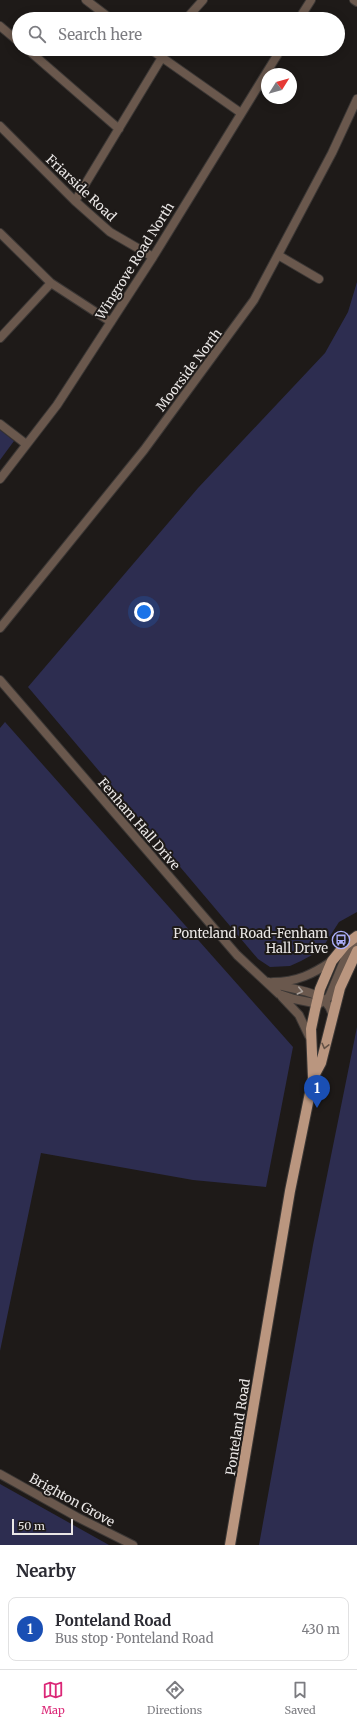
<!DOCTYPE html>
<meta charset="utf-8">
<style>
:root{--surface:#fff;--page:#f7f7f7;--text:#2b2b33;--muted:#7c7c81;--line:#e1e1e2;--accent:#db2777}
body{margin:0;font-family:Merriweather,serif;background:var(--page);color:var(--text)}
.compass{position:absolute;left:261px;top:68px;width:36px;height:36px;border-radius:50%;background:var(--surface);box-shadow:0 2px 10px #0003;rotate:53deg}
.scale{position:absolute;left:12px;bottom:10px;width:61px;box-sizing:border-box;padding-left:4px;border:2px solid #eae7e6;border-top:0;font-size:11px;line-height:14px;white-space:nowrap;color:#eae7e6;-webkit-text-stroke:3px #1e1a18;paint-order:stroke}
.you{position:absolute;left:144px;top:612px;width:14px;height:14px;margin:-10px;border:3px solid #fff;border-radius:50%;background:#1a73e8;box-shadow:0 0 0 6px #1a73e833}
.badge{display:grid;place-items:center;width:26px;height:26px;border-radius:50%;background:var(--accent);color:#fff;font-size:13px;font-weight:700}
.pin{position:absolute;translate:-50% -33px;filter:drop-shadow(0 1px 2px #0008)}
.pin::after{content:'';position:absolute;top:21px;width:14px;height:12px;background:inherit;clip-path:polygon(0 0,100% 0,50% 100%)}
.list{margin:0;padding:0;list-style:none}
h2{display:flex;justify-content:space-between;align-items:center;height:52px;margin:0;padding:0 16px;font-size:17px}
h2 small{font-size:13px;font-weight:400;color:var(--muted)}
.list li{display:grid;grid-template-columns:26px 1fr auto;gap:12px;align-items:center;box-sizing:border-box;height:64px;margin:0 8px 8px;padding:0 8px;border:1px solid var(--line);border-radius:8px}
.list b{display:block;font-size:15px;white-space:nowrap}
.list p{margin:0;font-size:13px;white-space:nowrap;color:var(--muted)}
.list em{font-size:13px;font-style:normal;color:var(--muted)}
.icon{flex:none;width:22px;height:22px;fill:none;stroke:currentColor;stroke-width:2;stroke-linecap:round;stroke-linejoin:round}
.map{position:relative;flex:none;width:357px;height:1545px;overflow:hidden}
.search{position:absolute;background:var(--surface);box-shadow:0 2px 10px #0003;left:12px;right:12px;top:12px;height:44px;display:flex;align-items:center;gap:10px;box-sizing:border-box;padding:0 14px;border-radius:22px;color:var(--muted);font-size:15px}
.sheet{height:124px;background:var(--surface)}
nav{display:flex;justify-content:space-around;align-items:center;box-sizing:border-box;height:56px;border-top:1px solid var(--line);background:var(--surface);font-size:11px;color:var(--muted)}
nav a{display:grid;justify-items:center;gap:2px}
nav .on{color:var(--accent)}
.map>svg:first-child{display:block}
.green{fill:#2d2d50}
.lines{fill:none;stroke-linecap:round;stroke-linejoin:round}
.minor-casing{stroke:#3b3735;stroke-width:10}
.major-casing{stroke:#3b3735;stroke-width:12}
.minor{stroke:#6a584d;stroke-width:8}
.major{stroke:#ba967f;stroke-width:10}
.oneway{stroke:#aaa09a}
.oneway2{stroke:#645246}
.labels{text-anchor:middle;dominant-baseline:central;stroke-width:4;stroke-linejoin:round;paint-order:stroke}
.street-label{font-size:13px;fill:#eae7e6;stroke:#1e1a18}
.poi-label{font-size:13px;fill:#eae7e6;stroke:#1e1a18;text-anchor:end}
</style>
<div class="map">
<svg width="357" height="1545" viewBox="0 0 357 1545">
<rect width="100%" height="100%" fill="#1e1a18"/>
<!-- green -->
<path class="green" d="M357,282V912L339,922L321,950L301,961L290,966L270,967L258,959L28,687L198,488L325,353L348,312Z
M0,430L14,441L0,460Z
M5,722L293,1047L266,1187L193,1180L41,1153L0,1351V728Z
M357,1027V1545H259L313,1245Z
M0,1484L109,1545H0Z"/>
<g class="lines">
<defs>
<path id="minor" d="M86,0L111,19
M354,0L357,2
M186,19L203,0
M299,19L311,0
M0,26L19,42
M27,49L119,129
M150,49L241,113
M0,126L75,201L110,232L153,257
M75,201L167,49
M0,233L51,283L111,322
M278,255L319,279
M0,338L51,283
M0,424L26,444
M0,479L57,405L153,257L281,49
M0,628L144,450L254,300L332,153L357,99
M0,680L237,955L279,994L294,999L319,1004L329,997L346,956L357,942
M269,982C290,991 325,988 332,1013
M273,982C297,982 313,974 332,961
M282,997L299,1015L309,1036
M0,1474L77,1517L133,1545"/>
<path id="major" d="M313,1078L321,1063L340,988L357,951
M230,1545L290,1191L313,1078L311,1029L315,1010L320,989L332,961L345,945L357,936"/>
</defs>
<!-- minor casing -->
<use href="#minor" class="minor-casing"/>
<!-- major casing -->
<use href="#major" class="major-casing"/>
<!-- minor -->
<use href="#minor" class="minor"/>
<!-- major -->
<use href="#major" class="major"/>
</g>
<!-- one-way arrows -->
<defs><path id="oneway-chevron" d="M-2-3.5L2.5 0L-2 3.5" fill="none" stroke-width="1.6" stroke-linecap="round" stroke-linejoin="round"/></defs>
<use class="oneway" href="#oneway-chevron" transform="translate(300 991) rotate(13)"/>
<use class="oneway2" href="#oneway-chevron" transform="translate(325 1046) rotate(104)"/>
<!-- icons -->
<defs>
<symbol id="bus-ring" viewBox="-11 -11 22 22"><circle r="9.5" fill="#1e1a18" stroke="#adaffb" stroke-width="1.5"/><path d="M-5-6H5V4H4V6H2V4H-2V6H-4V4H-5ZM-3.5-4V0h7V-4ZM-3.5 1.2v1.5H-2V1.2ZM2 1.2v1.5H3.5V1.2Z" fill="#adaffb"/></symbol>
</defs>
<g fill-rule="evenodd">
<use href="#bus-ring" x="331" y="930" width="20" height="20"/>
</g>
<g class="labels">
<!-- street labels -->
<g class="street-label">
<text transform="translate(81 188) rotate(43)">Friarside Road</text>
<text transform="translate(135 261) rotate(-58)">Wingrove Road North</text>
<text transform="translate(189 370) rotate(-53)">Moorside North</text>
<text transform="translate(139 824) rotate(49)">Fenham Hall Drive</text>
<text transform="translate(238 1427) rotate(-81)">Ponteland Road</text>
<text transform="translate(72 1500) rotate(29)">Brighton Grove</text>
</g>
<!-- poi labels -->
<g class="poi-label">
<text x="328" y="933">Ponteland Road-Fenham<tspan x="328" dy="15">Hall Drive</tspan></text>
</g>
</g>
</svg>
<svg class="compass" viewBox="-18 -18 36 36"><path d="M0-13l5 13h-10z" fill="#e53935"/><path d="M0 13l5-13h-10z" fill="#7c7c81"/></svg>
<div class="scale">50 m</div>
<div class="you"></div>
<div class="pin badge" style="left:317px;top:1108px;background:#1a4fb4">1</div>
<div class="search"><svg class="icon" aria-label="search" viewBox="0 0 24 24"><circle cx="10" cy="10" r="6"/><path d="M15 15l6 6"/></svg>Search here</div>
</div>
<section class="sheet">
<h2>Nearby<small></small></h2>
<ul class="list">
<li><span class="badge" style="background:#1a4fb4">1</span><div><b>Ponteland Road</b><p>Bus stop · Ponteland Road</p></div><em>430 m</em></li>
</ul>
</section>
<nav>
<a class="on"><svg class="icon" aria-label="map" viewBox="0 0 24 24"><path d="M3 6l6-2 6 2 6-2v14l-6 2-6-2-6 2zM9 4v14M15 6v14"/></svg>Map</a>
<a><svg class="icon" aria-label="directions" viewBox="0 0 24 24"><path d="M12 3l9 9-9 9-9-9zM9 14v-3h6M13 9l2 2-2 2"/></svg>Directions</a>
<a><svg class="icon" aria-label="saved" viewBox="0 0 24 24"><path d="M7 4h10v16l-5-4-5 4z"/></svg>Saved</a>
</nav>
